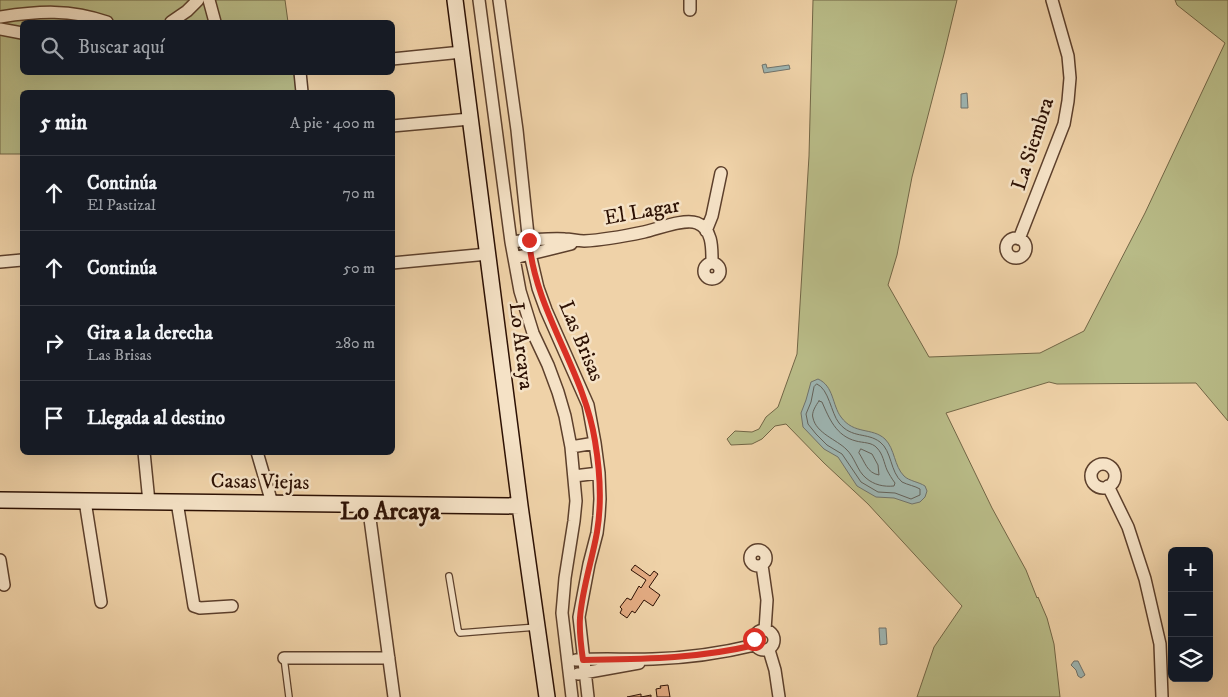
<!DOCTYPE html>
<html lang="es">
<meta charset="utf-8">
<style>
:root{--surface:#171b24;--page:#242831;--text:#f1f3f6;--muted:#9ea1a6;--line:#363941}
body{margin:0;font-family:"IM FELL DW Pica",serif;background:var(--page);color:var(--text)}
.controls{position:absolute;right:15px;bottom:15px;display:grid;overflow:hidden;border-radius:8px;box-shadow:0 5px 20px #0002}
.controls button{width:45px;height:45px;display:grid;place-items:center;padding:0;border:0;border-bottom:1px solid var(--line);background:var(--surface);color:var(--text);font:25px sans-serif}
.stop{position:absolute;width:15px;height:15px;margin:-11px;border:4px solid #d93025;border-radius:50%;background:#fff}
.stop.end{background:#d93025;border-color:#fff;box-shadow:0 1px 5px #0008}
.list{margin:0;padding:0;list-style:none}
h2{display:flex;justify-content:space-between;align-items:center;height:65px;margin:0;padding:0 20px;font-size:21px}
h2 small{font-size:16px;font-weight:400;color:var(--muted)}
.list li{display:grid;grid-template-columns:32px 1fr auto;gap:15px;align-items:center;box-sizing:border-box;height:75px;padding:0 20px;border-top:1px solid var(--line)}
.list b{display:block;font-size:19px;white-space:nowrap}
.list p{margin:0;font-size:16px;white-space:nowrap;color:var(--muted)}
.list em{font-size:16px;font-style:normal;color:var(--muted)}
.icon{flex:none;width:28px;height:28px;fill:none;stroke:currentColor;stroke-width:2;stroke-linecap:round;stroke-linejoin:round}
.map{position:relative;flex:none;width:1228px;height:697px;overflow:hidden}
.search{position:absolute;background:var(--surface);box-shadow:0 5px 20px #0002;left:20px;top:20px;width:375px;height:55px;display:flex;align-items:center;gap:12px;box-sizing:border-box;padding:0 18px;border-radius:8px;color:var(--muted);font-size:19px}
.panel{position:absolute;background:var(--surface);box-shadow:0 5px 20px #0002;left:20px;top:90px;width:375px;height:365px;border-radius:8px}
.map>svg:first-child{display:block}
.green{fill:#b9bc88;stroke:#726646}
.water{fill:#9db5b2;stroke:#70736c}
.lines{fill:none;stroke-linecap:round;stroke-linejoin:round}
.shore{stroke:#64625a;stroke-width:1}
.building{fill:#e3ab82;stroke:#2c1003}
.lane-casing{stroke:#5d402c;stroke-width:8}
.street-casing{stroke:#5d402c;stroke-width:14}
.secondary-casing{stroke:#2c1003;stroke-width:18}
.lane{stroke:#f5e2c6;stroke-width:5.5}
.street{stroke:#f5e2c6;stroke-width:11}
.secondary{stroke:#f5e2c6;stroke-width:15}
.route{stroke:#d93025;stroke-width:6}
.labels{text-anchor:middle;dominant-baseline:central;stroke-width:5;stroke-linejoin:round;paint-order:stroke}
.street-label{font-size:21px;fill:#2c1003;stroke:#f5e2c6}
.quarter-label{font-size:24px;font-weight:bold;fill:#2c1003;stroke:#f5e2c6}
</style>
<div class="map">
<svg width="1228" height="697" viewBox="0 0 1228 697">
<rect width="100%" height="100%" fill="#efd2a8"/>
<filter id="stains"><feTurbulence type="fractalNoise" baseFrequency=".004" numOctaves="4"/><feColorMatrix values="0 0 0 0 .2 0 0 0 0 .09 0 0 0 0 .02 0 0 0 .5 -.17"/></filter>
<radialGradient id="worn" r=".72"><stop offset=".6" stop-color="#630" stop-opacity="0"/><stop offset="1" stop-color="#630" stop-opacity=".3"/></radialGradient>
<!-- green -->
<path class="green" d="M0,0H285L288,22H22V72L294,73L296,92H22V154H0Z
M813,0H957L944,54L912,177L897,255L888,285L929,357L1040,353L1084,331L1145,213L1225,43L1177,5L1175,0H1228V421L1196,383L1057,384L1049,382L946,413L992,508L1026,570L1037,598L1038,597L1047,618L1054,644L1060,697H917L934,647L962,606L868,504L824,463L786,424L775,426L762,439L752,444L731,445L727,439L735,431L752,432L759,429L766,417L778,407L797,354L809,156Z"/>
<!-- water -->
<path class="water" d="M766,64L767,68L789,65L790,69L764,73L762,65Z
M967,93L968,108H961V94Z
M818,379C834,386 832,405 841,417C854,435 872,427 885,439C895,449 894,466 904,476C909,481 919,482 925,486L927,491L925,497L920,502L912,504L894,498L876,497L857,486L838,457L824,449L803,427L801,413L806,400L811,382Z
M879,628H886L887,644L880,645Z
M1074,661H1078L1085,675L1081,678L1078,676L1076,670L1071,665Z"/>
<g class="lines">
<!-- shore -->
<path class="shore" d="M817,384C829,389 831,413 839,423C852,439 867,432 880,442C892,451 890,472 902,482C908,485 915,486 920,489V495L911,499L895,493L878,492L861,482L842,454L827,445L816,434L808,424L806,414L811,402L814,387Z
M819,401L822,402C829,418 836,436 856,441C863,443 872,442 877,448C883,454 884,463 887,470C889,474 892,479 895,483L894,486C884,487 874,485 866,478C857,471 855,457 846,449C837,440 816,433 813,418C811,413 816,405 819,401Z
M861,449L872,454L878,465L879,475C867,473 865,462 859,453Z"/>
</g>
<!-- building -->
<path class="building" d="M635,565L650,576L654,571L658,574L649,587L660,595L653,606L644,600L635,613L632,611L627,618L620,613L622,609L620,607L627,598L631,600L639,586L641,588L646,580L631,570Z
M668,685L670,697H657L656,689L661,688L660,686Z
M641,694V697L651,695V697H627Z"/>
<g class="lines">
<defs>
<path id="lane" d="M449,576L458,630L460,633L537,627
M284,658L289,697"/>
<path id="street" d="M209,0L215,22
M479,0L511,242L520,291L533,333L548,365L558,392L565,416L571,447L576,501L574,521L565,578L562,613L572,697
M499,0L517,130L530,254L538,288L546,310L588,405L595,443L599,473L600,499L599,516L597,533L589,564L579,617L588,697
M690,10V0
M0,17C39,11 70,9 107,22
M171,22L187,11L198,0
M0,29L22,33
M392,59L462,52
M300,72L302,92
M392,126L470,119
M706,231L712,216L721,173
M1006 248a10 10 0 1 1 20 0a10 10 0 1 1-20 0Z
M1019,239L1064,124L1068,101L1070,78L1068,56L1052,0
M511,242C529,240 547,238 565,239C571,239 577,241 584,241C604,240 625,236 644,232C658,229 684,218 697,223C713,229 712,249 712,263
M514,258L571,244
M0,262L22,260
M704 271a8 8 0 1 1 16 0a8 8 0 1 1-16 0Z
M392,263L488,254
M571,447L595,443
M144,452L149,502
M257,452L272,503
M1091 476a12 12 0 1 1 24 0a12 12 0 1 1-24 0Z
M574,476L599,473
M1108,486L1128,527L1145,579L1160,644L1162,697
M85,501L101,602
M177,502L194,606L200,608L232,606
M368,504L394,697
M750 558a8 8 0 1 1 16 0a8 8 0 1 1-16 0Z
M0,560L4,585
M762,565L767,600L765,630
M754 640a10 10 0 1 1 20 0a10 10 0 1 1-20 0Z
M769,650L775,670L779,697
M284,658H389
M576,660C601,658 627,660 653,659C687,658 722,653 755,645
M578,674L639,663"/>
<path id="secondary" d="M455,0L520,506L547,697
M0,500L520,506"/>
</defs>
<!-- lane casing -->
<use href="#lane" class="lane-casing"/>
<!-- street casing -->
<use href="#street" class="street-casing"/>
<!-- secondary casing -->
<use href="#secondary" class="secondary-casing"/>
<!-- lane -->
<use href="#lane" class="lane"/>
<!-- street -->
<use href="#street" class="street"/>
<!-- secondary -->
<use href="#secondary" class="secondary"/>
</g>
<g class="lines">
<!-- route -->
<path class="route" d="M529,240C535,312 584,370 595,441C600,471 602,502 597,532C592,561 582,589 580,618C579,632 581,646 583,660C643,659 696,659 755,645L754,639"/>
</g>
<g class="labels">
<!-- street labels -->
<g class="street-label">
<text transform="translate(1033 144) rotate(-72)">La Siembra</text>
<text transform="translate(642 212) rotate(-10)">El Lagar</text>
<text transform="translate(581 341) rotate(67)">Las Brisas</text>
<text transform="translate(521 346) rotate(83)">Lo Arcaya</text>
<text transform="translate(260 482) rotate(1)">Casas Viejas</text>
</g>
<!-- quarter labels -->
<g class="quarter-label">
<text x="390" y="512">Lo Arcaya</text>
</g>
</g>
<rect width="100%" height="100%" filter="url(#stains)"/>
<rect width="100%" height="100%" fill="url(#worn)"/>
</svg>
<div class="controls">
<button>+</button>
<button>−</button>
<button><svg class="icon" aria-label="layers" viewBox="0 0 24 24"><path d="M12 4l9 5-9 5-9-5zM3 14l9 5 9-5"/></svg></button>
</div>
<div class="stop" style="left:754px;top:639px"></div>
<div class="stop end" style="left:529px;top:240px"></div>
<div class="search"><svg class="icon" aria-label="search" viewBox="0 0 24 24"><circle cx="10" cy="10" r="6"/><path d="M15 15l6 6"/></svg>Buscar aquí</div>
<section class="panel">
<h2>5 min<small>A pie · 400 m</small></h2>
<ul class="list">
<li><svg class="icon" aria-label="ahead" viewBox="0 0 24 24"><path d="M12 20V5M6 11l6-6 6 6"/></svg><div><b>Continúa</b><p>El Pastizal</p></div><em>70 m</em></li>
<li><svg class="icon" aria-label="ahead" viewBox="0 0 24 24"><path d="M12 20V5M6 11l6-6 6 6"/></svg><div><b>Continúa</b></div><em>50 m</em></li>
<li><svg class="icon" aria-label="right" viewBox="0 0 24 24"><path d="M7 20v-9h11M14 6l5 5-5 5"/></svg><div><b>Gira a la derecha</b><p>Las Brisas</p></div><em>280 m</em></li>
<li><svg class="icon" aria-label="arrive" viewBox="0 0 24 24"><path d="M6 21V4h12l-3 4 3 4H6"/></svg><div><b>Llegada al destino</b></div></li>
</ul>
</section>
</div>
